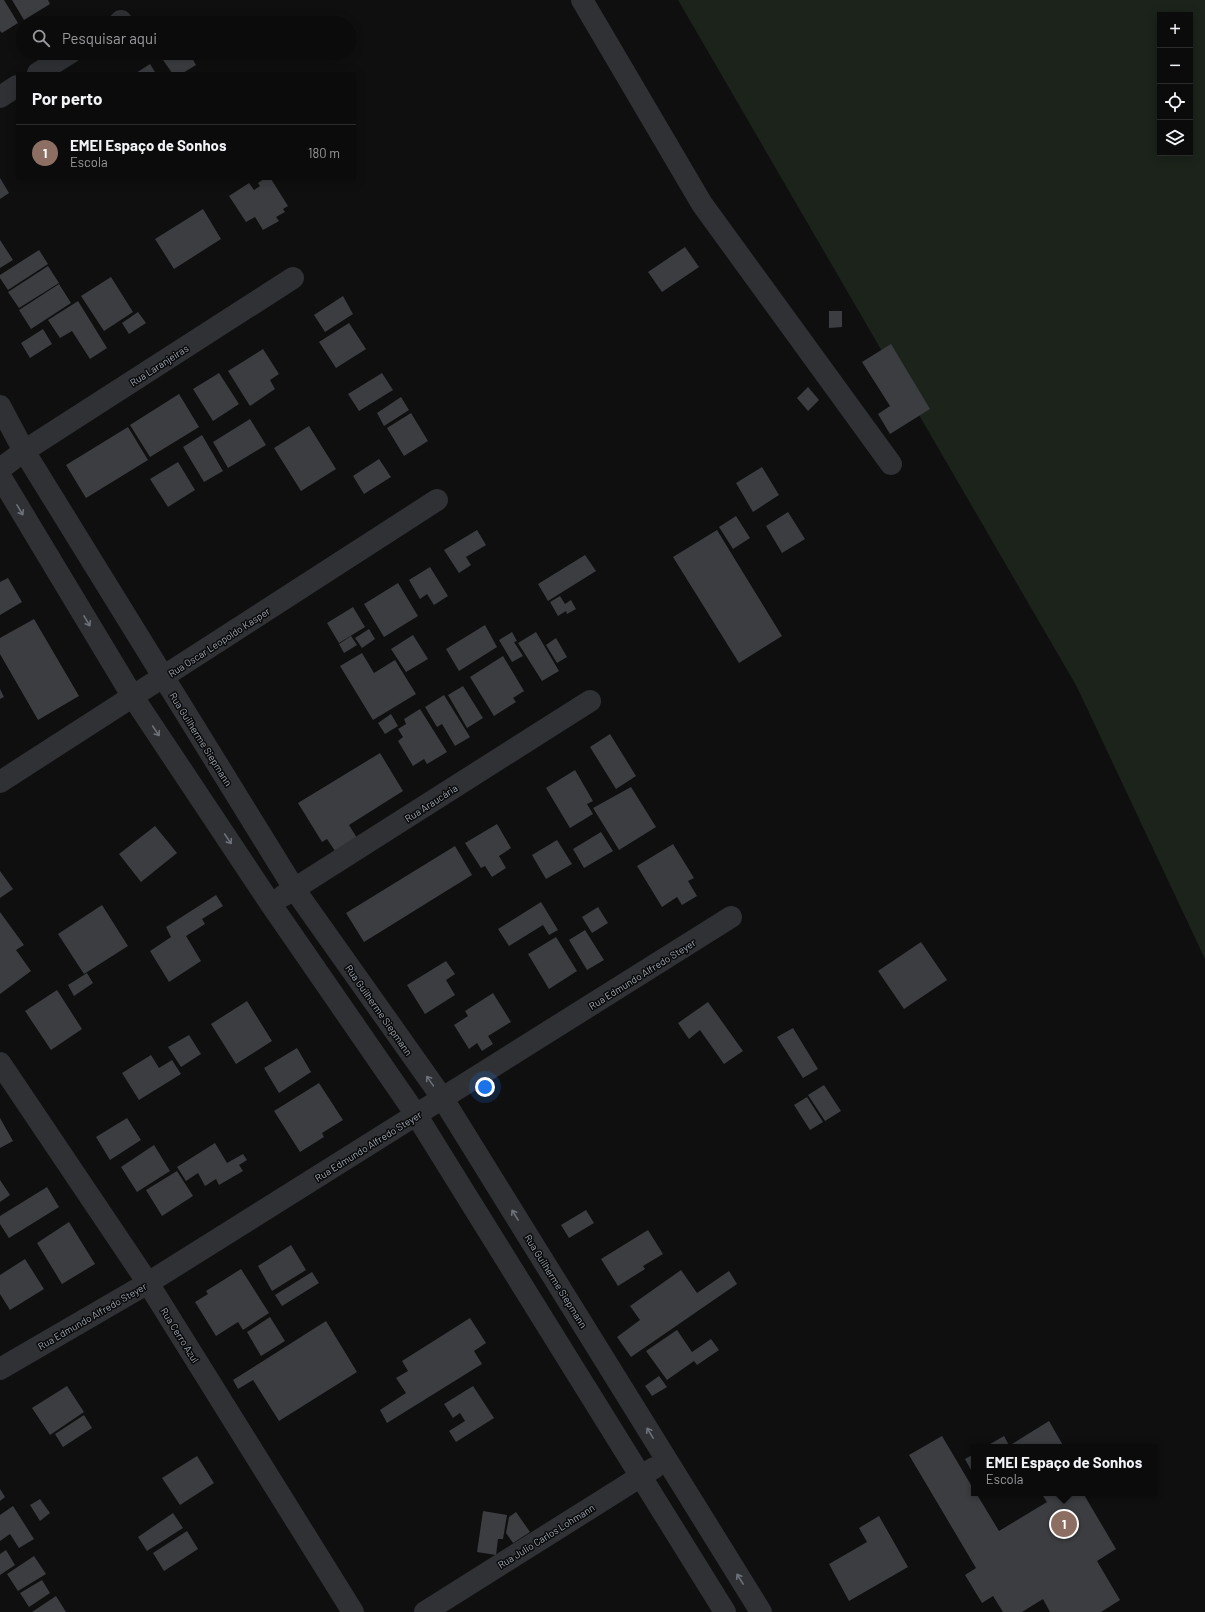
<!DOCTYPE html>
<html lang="pt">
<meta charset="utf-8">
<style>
:root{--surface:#0b0b0c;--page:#19191a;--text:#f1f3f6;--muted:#9a9b9d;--line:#2b2b2d;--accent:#fa941d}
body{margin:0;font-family:Barlow,sans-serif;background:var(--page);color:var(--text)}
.controls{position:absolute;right:12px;top:12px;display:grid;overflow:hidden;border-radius:0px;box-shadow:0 2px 10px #0003}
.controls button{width:36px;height:36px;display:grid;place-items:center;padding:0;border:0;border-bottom:1px solid var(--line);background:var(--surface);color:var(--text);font:20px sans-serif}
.you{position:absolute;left:485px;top:1087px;width:14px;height:14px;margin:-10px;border:3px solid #fff;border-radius:50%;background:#1a73e8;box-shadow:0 0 0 6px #1a73e833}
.badge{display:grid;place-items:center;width:26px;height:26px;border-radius:50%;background:var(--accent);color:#fff;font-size:13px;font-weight:700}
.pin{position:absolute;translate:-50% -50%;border:2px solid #fff;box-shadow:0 1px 4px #0006}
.popup{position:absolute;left:971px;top:1444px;width:186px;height:52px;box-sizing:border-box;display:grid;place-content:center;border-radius:0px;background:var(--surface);filter:drop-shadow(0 1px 3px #0005);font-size:13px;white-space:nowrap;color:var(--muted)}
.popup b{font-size:15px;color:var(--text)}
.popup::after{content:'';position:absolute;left:50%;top:100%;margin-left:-8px;border:8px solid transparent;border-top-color:var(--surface)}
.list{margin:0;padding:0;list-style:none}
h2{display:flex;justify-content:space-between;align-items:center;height:52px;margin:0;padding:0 16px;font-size:17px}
h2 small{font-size:13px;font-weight:400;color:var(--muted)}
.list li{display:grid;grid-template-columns:26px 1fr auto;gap:12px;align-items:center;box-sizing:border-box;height:56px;padding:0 16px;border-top:1px solid var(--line)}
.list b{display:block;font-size:15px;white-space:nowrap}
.list p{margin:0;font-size:13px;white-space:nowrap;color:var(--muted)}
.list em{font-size:13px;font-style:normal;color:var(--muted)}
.icon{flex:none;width:22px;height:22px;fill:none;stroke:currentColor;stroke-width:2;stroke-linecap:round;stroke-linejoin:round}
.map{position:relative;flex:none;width:1205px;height:1612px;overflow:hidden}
.search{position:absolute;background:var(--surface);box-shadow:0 2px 10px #0003;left:16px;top:16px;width:340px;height:44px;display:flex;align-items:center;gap:10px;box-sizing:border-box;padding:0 14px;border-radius:22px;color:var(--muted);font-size:15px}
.panel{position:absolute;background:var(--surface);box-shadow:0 2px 10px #0003;left:16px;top:72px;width:340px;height:108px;border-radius:0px}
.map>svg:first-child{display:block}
.green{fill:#1b231b;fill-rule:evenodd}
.building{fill:#3b3d40}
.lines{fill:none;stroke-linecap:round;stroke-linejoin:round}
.minor{stroke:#303135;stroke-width:22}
.tertiary{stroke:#303135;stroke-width:22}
.oneway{stroke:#6d727a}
.labels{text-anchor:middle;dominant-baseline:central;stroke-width:3;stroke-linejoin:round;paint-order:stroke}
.street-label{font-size:10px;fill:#9fa7b2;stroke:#0a0a0b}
</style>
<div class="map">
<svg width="1205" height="1612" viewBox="0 0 1205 1612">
<rect width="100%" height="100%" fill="#0f0f10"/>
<!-- green -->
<path class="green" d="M678,0H1205V959L1077,687ZM1160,15H1190V153H1160Z"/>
<!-- building -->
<path class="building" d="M0,0H4L18,23L2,33L0,31Z
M12,0H48L50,4L24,20Z
M189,53L196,65L183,73H172L159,54Z
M150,64L155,72L136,73Z
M0,178L9,193L0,199Z
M264,179H271L288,206L283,209L285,212L276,217L279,221L263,230L255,217L246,222L229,196L249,183L254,190L260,186L258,183Z
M203,209L221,239L174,269L155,239Z
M0,240L13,260L0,268Z
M685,247L699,267L662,292L648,272Z
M39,250L48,264L8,290L0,278V275Z
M48,266L59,283L19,308L8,292Z
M111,277L133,312L104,331L81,296Z
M59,284L71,303L31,329L19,310Z
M343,296L353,314L325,332L314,315Z
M78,301L107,348L90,359L72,331L60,338L48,320Z
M829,311H842V327L829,328Z
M138,312L146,323L129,334L122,323Z
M349,323L366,349L336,368L319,342Z
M43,329L52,344L30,358L21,343Z
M891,344L930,409L890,434L878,414L890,406L862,362Z
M263,349L279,374L270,380L275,389L250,406L228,371Z
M219,373L239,404L213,421L193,389Z
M382,373L393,390L359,411L348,394Z
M808,387L819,400L808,411L797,398Z
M179,394L199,427L150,457L130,425Z
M401,397L409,410L384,426L377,413Z
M411,413L428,441L404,456L387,428Z
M250,419L266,445L228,468L213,442Z
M309,426L336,469L301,491L274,448Z
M128,427L148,460L86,498L66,465Z
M202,435L223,471L204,482L183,447Z
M379,459L391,477L364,494L353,476Z
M178,462L195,490L168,507L150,479Z
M762,467L779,495L753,512L736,483Z
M788,512L805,539L782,553L766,526Z
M736,516L750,538L733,549L719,527Z
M477,530L486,545L466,557L471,565L459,573L444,550Z
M717,530L782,636L739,663L673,557Z
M585,555L596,571L548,601L538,584Z
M430,567L448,596L434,605L427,594L420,599L409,580Z
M8,578L22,602L0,615V582Z
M398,583L418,616L384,637L364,604Z
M560,596L565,604L571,600L576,609L567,614L566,611L558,616L550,602Z
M353,607L365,627L339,643L327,623Z
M34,619L79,696L38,720L0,654V638Z
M485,625L497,647L459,671L446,649Z
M369,629L375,639L362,648L355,638Z
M512,632L517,641L514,642L523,656L512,662L499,640Z
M536,632L559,671L542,681L518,643Z
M413,635L428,659L406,672L391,649Z
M351,636L357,645L344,653L339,644Z
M556,638L567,657L557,663L546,645Z
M362,653L374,673L395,660L416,694L373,720L340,666Z
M503,656L524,691L513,698L516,702L494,716L470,677Z
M463,686L483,718L467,728L448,695Z
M0,689L4,697L0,699Z
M444,695L470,737L455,746L442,724L437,727L425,707Z
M420,709L447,752L427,764L424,759L413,766L398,741L403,737L398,729L406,724L404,719Z
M391,714L398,726L385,734L378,723Z
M610,734L636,776L616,789L590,747Z
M380,753L403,791L349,825L357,838L335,851L327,839L322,842L298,803Z
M575,770L593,801L587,804L593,814L570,828L546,788Z
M631,787L656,827L619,850L593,808Z
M497,824L511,848L499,856L506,868L492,877L485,866L481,868L465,843Z
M155,826L177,853L141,882L119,854Z
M601,832L613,851L584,868L573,849Z
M557,840L572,864L546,879L532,855Z
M673,844L694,878L688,881L697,896L682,905L677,897L662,907L637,866Z
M455,846L472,875L364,942L346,913Z
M0,871L13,889L0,898Z
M216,895L223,906L202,919L205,924L186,936L201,961L169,982L150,951L171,937L166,927Z
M541,902L558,930L549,935L543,925L509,946L498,929Z
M102,905L128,946L84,974L58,934Z
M598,907L608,923L592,933L582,917Z
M0,912L24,945L16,950L31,971L0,994Z
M585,930L604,960L587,970L569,940Z
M556,937L577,971L549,989L528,954Z
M921,942L947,980L904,1009L878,971Z
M446,961L455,974L446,980L455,995L425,1014L407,985Z
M87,973L93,983L74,996L68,985Z
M57,990L82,1029L51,1050L25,1011Z
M493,993L511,1022L488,1036L493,1044L482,1051L477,1043L469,1049L454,1025L468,1016L465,1011Z
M247,1001L272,1041L236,1064L211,1024Z
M708,1002L743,1051L724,1064L700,1030L689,1039L678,1023Z
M793,1028L818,1069L803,1078L777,1037Z
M189,1035L201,1054L181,1067L168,1047Z
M297,1048L311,1072L279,1093L264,1068Z
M151,1055L159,1068L172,1060L181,1074L139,1100L122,1073Z
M319,1083L343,1120L322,1133L324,1137L300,1152L274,1111Z
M824,1085L841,1111L825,1121L808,1095Z
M807,1097L823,1122L810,1130L794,1105Z
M0,1118L13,1141L0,1148Z
M127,1118L141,1140L110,1160L96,1137Z
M215,1143L227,1163L243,1154L247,1160L239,1165L243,1171L219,1185L216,1179L205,1186L198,1173L186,1181L177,1167Z
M154,1145L170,1171L137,1192L121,1167Z
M177,1171L193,1196L162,1216L146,1190Z
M0,1180L10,1195L0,1202Z
M47,1187L59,1207L9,1238L0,1224V1216Z
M586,1210L594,1223L569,1238L561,1225Z
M69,1222L95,1264L62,1284L37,1243Z
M648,1230L663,1254L643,1266L645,1269L618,1286L601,1259Z
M291,1245L306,1270L272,1291L258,1266Z
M25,1259L44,1289L10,1310L0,1294V1275Z
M241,1269L269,1313L243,1330L238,1322L216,1336L195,1302L208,1294L206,1291Z
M681,1270L697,1293L729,1271L737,1284L631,1357L617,1337L640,1320L630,1306Z
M312,1272L319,1283L282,1306L275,1295Z
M270,1317L285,1341L261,1356L247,1332Z
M470,1318L486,1343L474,1351L482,1364L387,1423L380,1410L406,1393L396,1378L408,1371L402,1361Z
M326,1321L357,1372L279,1421L253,1380L238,1389L233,1380Z
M677,1330L692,1352L711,1339L719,1350L697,1365L694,1361L667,1380L646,1351Z
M659,1376L667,1387L652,1396L645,1386Z
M67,1386L84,1412L50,1435L32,1408Z
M473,1386L494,1418L456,1442L449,1431L465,1421L460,1413L453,1418L444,1404Z
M84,1415L92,1428L63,1447L55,1434Z
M1049,1421L1064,1447H1014L1012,1444Z
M942,1436L974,1490V1493H976L999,1531L1047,1502L1041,1493H1083L1116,1549L1097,1561L1120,1600L1101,1612H1050L1043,1599L1022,1612H1003L993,1596L982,1603L965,1575L976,1568L909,1455Z
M1004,1436L1010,1447H985Z
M974,1454V1471L972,1472L965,1459Z
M197,1456L214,1483L180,1505L162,1478Z
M0,1489L5,1497L0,1501Z
M40,1499L50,1513L40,1521L30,1505Z
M13,1506L34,1539L19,1548L10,1534L0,1541V1515Z
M483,1511L507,1515L503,1539H498L496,1555L477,1552Z
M516,1512L530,1532L513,1543L506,1533L509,1517Z
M173,1513L183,1528L147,1551L138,1537Z
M879,1516L908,1567L849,1601L829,1564L867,1542L859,1528Z
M187,1531L198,1549L164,1571L153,1553Z
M6,1550L15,1565L0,1575V1554Z
M34,1556L46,1574L18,1591L7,1574Z
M42,1580L50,1593L29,1607L20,1593Z
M56,1596L66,1612H32Z"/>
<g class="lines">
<!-- minor -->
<path class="minor" d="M582,0L702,204L891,464
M119,23L121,21
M38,73L70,53
M0,97L17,86
M0,406L24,451L295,890L443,1099L761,1612
M0,469L24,451L293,278
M0,476L133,697L270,903L417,1116L725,1612
M0,782L437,500
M283,896L590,701
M0,1369L148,1283L731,917
M425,1612L654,1468"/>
<!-- tertiary -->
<path class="tertiary" d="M0,1063L148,1283L353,1612"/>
</g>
<!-- one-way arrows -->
<defs><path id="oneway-shaft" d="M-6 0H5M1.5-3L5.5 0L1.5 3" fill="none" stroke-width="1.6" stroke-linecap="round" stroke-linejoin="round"/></defs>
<g class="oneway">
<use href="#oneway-shaft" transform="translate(20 510) rotate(59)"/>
<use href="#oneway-shaft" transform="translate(87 621) rotate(59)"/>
<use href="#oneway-shaft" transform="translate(156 731) rotate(56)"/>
<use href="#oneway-shaft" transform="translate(228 839) rotate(56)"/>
<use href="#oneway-shaft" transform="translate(430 1081) rotate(-125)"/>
<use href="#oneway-shaft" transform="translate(515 1215) rotate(-122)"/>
<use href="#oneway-shaft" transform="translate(650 1433) rotate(-122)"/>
<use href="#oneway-shaft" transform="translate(740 1579) rotate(-122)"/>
</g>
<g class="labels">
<!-- street labels -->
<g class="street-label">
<text transform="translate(159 365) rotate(-33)">Rua Laranjeiras</text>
<text transform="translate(219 642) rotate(-33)">Rua Oscar Leopoldo Kasper</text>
<text transform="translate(201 739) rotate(58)">Rua Guilherme Siepmann</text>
<text transform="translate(431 803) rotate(-33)">Rua Araucária</text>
<text transform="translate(642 974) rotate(-32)">Rua Edmundo Alfredo Steyer</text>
<text transform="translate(379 1010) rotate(55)">Rua Guilherme Siepmann</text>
<text transform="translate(368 1146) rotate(-32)">Rua Edmundo Alfredo Steyer</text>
<text transform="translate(556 1281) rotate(58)">Rua Guilherme Siepmann</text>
<text transform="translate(92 1316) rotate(-30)">Rua Edmundo Alfredo Steyer</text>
<text transform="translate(180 1335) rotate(58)">Rua Cerro Azul</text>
<text transform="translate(546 1536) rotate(-32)">Rua Julio Carlos Lohmann</text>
</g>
</g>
</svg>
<div class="controls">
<button>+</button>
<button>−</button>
<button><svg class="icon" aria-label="locate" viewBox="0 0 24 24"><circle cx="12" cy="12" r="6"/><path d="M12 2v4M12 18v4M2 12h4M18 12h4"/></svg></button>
<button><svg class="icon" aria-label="layers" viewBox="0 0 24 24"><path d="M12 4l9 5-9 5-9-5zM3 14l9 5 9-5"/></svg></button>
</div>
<div class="you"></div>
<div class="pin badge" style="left:1064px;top:1524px;background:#8d6e63">1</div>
<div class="popup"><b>EMEI Espaço de Sonhos</b>Escola</div>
<div class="search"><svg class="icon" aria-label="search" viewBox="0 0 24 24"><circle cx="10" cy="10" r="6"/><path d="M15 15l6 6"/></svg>Pesquisar aqui</div>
<section class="panel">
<h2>Por perto<small></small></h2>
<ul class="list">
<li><span class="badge" style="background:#8d6e63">1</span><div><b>EMEI Espaço de Sonhos</b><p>Escola</p></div><em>180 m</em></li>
</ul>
</section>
</div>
